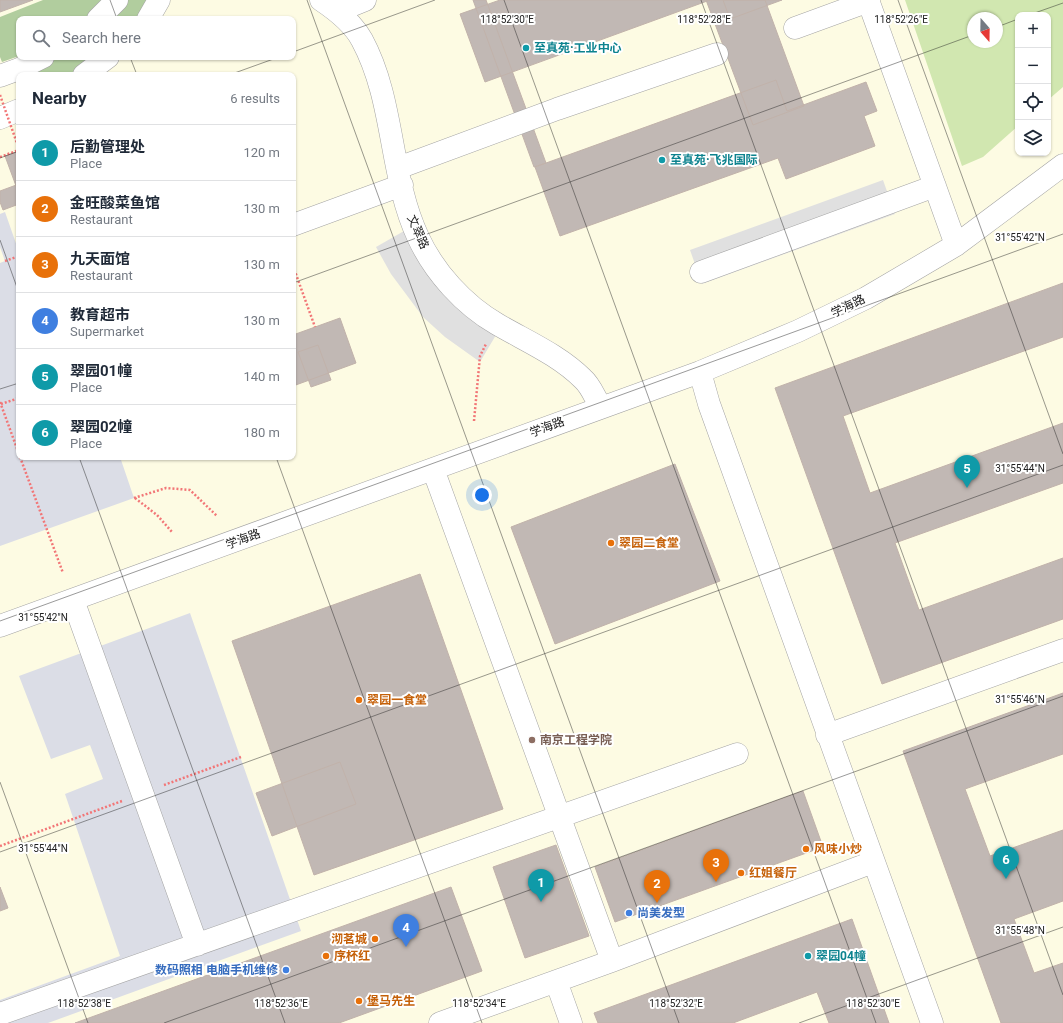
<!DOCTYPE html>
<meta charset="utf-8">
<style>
:root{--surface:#fff;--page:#f6f6f7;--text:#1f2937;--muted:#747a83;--line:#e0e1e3;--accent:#c50b1f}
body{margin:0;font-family:Roboto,"Noto Sans SC",sans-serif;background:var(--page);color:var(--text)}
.controls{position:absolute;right:12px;top:12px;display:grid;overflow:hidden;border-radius:8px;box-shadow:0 1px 3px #0004}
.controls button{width:36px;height:36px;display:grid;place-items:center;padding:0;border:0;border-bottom:1px solid var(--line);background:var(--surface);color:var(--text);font:20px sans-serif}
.compass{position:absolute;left:967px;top:12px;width:36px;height:36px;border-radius:50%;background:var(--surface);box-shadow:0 1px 3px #0004;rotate:160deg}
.you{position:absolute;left:482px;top:495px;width:14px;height:14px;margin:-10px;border:3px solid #fff;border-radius:50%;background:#1a73e8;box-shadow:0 0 0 6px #1a73e833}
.badge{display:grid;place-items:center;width:26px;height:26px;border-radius:50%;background:var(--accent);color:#fff;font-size:13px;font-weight:700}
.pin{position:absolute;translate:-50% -33px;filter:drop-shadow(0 1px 2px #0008)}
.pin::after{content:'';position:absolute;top:21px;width:14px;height:12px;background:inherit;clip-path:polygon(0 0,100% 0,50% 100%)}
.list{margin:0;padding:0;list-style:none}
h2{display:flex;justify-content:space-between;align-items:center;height:52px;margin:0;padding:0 16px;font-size:17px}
h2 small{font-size:13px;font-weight:400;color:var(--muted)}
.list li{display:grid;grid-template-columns:26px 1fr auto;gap:12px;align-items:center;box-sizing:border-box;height:56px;padding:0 16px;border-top:1px solid var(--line)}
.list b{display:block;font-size:15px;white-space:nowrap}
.list p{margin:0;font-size:13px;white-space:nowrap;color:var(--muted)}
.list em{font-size:13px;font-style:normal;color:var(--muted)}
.icon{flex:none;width:22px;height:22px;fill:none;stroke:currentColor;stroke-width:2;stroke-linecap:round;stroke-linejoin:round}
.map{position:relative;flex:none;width:1063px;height:1023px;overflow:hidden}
.search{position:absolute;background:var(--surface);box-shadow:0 1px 3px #0004;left:16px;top:16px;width:280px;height:44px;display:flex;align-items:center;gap:10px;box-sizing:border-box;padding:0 14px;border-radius:8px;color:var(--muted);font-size:15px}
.panel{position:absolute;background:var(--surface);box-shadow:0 1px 3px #0004;left:16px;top:72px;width:280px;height:388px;border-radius:8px}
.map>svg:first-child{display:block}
.education{fill:#fdfbe3;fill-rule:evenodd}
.grass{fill:#d1e7b0;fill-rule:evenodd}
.forest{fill:#b1cd9e}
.parking{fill:#e0e0e0}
.plaza{fill:#dbdde6}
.building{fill:#c1b8b4;stroke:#c1b2aa}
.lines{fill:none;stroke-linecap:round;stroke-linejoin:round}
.minor-casing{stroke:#a4a4a4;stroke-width:23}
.path{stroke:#f27677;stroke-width:2.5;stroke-dasharray:2 2;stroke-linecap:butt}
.minor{stroke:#fff;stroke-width:22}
.path-bridge{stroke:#f27677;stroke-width:2.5;stroke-dasharray:2 2;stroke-linecap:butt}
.ticks{fill:none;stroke:#202020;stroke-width:1;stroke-opacity:0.45}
.culture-dot{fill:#0f9aa8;stroke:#fff;stroke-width:1.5}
.food-dot{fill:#e8710a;stroke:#fff;stroke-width:1.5}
.education-dot{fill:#8d6e63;stroke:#fff;stroke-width:1.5}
.shop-dot{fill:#3f7fe0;stroke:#fff;stroke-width:1.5}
.labels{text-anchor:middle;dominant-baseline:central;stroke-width:4;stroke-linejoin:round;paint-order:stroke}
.culture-label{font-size:12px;font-weight:bold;fill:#0d838f;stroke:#fff;text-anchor:start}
.street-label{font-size:12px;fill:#202020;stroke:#fff}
.food-label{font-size:12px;font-weight:bold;fill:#c56008;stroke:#fff;text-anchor:start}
.education-label{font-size:12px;font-weight:bold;fill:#785e54;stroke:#fff;text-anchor:start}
.shop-label{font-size:12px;font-weight:bold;fill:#366cbe;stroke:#fff;text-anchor:start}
.ticks-label{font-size:10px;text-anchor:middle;fill:#202020;stroke:#fff;stroke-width:4;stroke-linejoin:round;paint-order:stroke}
</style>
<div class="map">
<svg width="1063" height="1023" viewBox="0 0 1063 1023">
<rect width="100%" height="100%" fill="#f0ece7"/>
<!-- education -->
<path class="education" d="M0,0H1063V1023H0ZM1018,15H1048V153H1018ZM973,18H997V42H973ZM19,19H293V57H19ZM19,75H293V457H19Z"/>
<!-- grass -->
<path class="grass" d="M905,0H1063V87L1048,100V15H1018V126L983,157L962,166ZM973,18H997V42H973Z"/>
<!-- forest -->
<path class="forest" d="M43,0H105L84,19H19V56L2,62L0,57V17Z
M123,0H152L138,19H107Z
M54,57H102L74,75H20Z"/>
<!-- parking -->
<path class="parking" d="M883,180L895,214L702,284L690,250Z
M404,231L413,249L496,335L480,362L445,337L423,317L391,274L376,247Z"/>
<!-- plaza -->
<path class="plaza" d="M5,212L19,252V457H120L134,498L0,546V263L5,261L0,247V214Z
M190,613L301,931L48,1023H0V1000L120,956L65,794L103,779L90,745L51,759L19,676Z"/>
<!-- building -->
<path class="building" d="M0,0H33L0,12Z
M473,0H486L546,163L534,167Z
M500,0H710L485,82L460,14Z
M706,0H765L804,106L753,125Z
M723,0H782L730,19Z
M776,80L787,111L866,82L877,111L864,116L875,146L786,179L778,158L560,236L535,167Z
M19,151V194L5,156Z
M19,184V204L3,210L0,202V191Z
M1063,283V337L843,416L870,493L1063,423V483L895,543L919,610L1063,558V619L882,684L775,388Z
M340,318L356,363L293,386V335Z
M318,345L331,380L311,387L298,352Z
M675,464L720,581L555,644L511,527Z
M420,574L503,809L314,875L232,641Z
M1063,693V754L965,789L990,856L1063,830V901L1014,919L1034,973L1063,963V1023H1001L903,751Z
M340,762L356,804L272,836L256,793Z
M803,791L823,847L615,922L595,867Z
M556,845L589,936L525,958L493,867Z
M0,887L8,908L0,911Z
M451,887L482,971L339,1023H75Z
M852,919L889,1023H829L817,992L733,1023H598L594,1013Z"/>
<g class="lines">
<defs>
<path id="minor" d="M321,0C336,10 353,23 362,40C395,101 389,175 418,237C434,272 464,305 497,324C526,341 559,355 583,379C591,386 595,398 601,407
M868,0L956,245
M338,11L365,0
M98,19L117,0
M148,19L159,0
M795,28L869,1
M84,75L108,57
M0,76L19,69L43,57
M0,118L19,110
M398,168L557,109L717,54
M293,225L402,185
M701,272L935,186
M700,372L709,404L932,1023
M433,469L612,961
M73,600L197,945
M0,626L700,372L798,331L866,298L956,245L1063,165
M827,735L1063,650
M556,981L571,1023
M0,1014L737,754
M440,1023L612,961L873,862"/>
</defs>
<!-- minor casing -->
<use href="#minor" class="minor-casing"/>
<!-- path -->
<path class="path" d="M0,157L19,150
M5,261L19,256
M293,266L315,327
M0,402L19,454
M1,404L19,398
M474,421L480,356L486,344
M20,457L63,573
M134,498L166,488L190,490L217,516
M135,498L157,515L172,532
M164,785L241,757
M0,846L122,801"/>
<!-- minor -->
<use href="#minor" class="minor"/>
<!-- path-bridge -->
<path class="path-bridge" d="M0,95L19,149"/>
</g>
<!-- ticks -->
<path class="ticks" d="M110,0L117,19M307,0L679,1023M504,0L876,1023M701,0L1063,995M898,0L1063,454M1029,15L1063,3M997,27L1018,19M293,52L435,0M130,57L137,75M229,75L279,57M0,158L19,151M0,240L19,293M293,283L973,35M0,389L19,383M79,457L285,1023M276,457L482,1023M0,621L1063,234M0,782L88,1023M0,852L1063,465M164,1023L1063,696M799,1023L1063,927"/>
<!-- markers -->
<g class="culture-dot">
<circle cx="526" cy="48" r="4"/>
<circle cx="662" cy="160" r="4"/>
<circle cx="808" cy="956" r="4"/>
</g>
<g class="food-dot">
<circle cx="611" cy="543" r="4"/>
<circle cx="359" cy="700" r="4"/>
<circle cx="806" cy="849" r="4"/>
<circle cx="741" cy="873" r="4"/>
<circle cx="375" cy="939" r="4"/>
<circle cx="326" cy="956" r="4"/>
<circle cx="359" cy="1001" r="4"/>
</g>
<circle class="education-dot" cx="532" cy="740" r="4"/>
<g class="shop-dot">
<circle cx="629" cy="913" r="4"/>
<circle cx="286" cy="970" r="4"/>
</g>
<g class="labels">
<!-- culture labels -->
<g class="culture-label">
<text x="534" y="48">至真苑·工业中心</text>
<text x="670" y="160">至真苑·飞兆国际</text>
<text x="816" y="956">翠园04幢</text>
</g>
<!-- street labels -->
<g class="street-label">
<text transform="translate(418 232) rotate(66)">文翠路</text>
<text transform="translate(848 306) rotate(-26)">学海路</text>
<text transform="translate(547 427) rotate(-20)">学海路</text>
<text transform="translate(243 539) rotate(-20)">学海路</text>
</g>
<!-- food labels -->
<g class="food-label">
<text x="619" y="543">翠园二食堂</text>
<text x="367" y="700">翠园一食堂</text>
<text x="814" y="849">风味小炒</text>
<text x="749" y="873">红姐餐厅</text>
<text x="367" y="939" text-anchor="end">沏茗城</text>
<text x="334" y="956">序杯红</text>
<text x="367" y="1001">堡马先生</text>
</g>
<!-- education labels -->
<g class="education-label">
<text x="540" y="740">南京工程学院</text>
</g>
<!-- shop labels -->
<g class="shop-label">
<text x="637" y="913">尚美发型</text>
<text x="278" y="970" text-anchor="end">数码照相 电脑手机维修</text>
</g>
</g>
<g class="ticks-label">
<text x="507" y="23">118°52'30"E</text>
<text x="704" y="23">118°52'28"E</text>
<text x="901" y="23">118°52'26"E</text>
<text x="1020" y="241">31°55'42"N</text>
<text x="1020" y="472">31°55'44"N</text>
<text x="43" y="621">31°55'42"N</text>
<text x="1020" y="703">31°55'46"N</text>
<text x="43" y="852">31°55'44"N</text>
<text x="1020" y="934">31°55'48"N</text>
<text x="84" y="1007">118°52'38"E</text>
<text x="281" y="1007">118°52'36"E</text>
<text x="479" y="1007">118°52'34"E</text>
<text x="676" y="1007">118°52'32"E</text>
<text x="873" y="1007">118°52'30"E</text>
</g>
</svg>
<div class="controls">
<button>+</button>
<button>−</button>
<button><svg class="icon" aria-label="locate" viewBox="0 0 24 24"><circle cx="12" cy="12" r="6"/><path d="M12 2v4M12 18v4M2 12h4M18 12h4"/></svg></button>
<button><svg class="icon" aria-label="layers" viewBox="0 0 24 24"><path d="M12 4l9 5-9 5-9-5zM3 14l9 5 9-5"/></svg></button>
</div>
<svg class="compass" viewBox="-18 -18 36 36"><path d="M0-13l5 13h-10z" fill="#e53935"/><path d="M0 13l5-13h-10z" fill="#747a83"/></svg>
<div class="you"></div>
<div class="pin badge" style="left:541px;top:902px;background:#0f9aa8">1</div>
<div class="pin badge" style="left:657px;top:903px;background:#e8710a">2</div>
<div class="pin badge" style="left:716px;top:882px;background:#e8710a">3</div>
<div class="pin badge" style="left:406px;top:947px;background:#3f7fe0">4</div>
<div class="pin badge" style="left:967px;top:488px;background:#0f9aa8">5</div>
<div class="pin badge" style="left:1006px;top:879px;background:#0f9aa8">6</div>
<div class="search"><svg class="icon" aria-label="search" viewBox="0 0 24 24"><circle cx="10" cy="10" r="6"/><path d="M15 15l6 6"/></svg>Search here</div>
<section class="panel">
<h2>Nearby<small>6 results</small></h2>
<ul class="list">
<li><span class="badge" style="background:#0f9aa8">1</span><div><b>后勤管理处</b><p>Place</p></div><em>120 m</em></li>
<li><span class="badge" style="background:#e8710a">2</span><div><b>金旺酸菜鱼馆</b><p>Restaurant</p></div><em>130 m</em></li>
<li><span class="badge" style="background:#e8710a">3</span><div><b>九天面馆</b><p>Restaurant</p></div><em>130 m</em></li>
<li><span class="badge" style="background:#3f7fe0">4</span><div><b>教育超市</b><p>Supermarket</p></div><em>130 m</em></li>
<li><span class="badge" style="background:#0f9aa8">5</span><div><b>翠园01幢</b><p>Place</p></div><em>140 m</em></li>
<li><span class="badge" style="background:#0f9aa8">6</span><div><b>翠园02幢</b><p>Place</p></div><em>180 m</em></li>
</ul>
</section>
</div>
